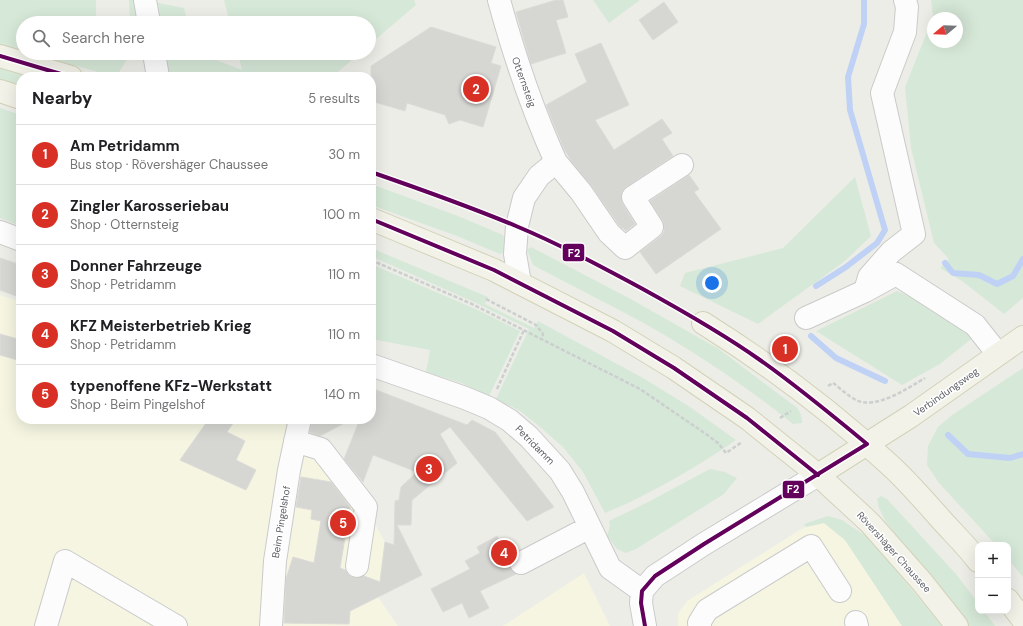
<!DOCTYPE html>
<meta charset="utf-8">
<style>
:root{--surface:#fff;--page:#f6f6f6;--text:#202124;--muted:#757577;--line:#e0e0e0;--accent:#d93025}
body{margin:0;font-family:"DM Sans",sans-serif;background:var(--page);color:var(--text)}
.controls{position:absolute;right:12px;bottom:12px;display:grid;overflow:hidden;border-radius:8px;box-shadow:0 4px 16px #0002}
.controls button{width:36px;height:36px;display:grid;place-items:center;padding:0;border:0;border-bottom:1px solid var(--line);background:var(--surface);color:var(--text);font:20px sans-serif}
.compass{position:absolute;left:927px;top:12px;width:36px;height:36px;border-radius:50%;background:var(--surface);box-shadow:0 4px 16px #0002;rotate:251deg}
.you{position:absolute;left:712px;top:283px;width:14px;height:14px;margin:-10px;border:3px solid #fff;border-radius:50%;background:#1a73e8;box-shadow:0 0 0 6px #1a73e833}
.badge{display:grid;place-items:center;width:26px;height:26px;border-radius:50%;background:var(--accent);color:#fff;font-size:13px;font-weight:700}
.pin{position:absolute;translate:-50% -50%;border:2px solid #fff;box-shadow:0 1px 4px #0006}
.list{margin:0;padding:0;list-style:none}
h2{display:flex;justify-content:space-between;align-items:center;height:52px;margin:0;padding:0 16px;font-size:17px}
h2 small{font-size:13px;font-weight:400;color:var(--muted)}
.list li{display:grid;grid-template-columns:26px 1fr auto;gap:12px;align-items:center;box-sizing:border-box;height:60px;padding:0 16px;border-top:1px solid var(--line)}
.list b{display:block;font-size:15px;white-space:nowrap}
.list p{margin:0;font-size:13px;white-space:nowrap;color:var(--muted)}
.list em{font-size:13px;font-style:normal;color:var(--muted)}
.icon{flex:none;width:22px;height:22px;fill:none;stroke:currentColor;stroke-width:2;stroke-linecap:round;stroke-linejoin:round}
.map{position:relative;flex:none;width:1023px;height:626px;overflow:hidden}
.search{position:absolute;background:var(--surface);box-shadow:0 4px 16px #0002;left:16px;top:16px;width:360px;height:44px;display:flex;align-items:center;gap:10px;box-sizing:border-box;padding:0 14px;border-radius:22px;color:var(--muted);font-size:15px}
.panel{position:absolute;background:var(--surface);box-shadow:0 4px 16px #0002;left:16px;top:72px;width:360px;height:352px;border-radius:16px}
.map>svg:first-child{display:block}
.commercial{fill:#f5f5e2}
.green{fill:#d6e8d8;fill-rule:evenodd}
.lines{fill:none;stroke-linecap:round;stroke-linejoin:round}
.stream{stroke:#bfd2f5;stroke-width:6}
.building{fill:#d6d6d3;stroke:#dcdbd7}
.minor-casing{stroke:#cacaca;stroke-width:24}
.major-casing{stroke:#d3d2b8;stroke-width:24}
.path{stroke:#cbcfce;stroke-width:2.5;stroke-dasharray:4 2;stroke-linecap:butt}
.minor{stroke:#fcfcfc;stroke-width:22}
.major{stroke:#f2f2e9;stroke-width:22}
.bus-1-casing{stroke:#fff;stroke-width:7}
.bus-1{stroke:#62005b;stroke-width:4}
.labels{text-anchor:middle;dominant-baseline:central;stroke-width:3;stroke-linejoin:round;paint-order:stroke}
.street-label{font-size:10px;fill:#5d5f65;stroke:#fff}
.line-badge{stroke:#fff;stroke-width:1.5}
.badge-label{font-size:11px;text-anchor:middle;font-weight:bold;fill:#fff}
</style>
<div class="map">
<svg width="1023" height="626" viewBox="0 0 1023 626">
<rect width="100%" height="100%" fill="#edede8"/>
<!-- commercial -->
<path class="commercial" d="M0,295L21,302V419H292L321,449L366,507L385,542L378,597L398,626H0Z
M824,523L845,540L902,626H678V613L687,601L798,531L806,527Z
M584,573L610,626H503Z"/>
<!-- green -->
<path class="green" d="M0,0H96V17L101,23H23V51L0,45Z
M129,0H139L143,23H130Z
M224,0H414L416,5L369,45V23H230Z
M593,0H640L609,23Z
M931,0H1023V298L1004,314L962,281L940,268L949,259L934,243L911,148L905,87L933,17ZM933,18H957V42H933Z
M154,2L184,8L188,23H158Z
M30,53H148V59L130,55L116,77Z
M164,53H198L242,70L238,53H360L332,77H171L168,72Z
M0,66L35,77H21V88L0,81Z
M0,108L21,115V219L15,224L0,218Z
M855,177L871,236L845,261L758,324L680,286L685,273L783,248Z
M371,184L458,216L503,235L505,242L504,252L500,254L457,236L371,205Z
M531,247L627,297L719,349L796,407C801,412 802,417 802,423L793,424C749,389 703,357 654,329C614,306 573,287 533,265L527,250Z
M371,248L488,297L485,304L534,328L538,321L643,378L690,407L736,440C707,460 676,479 644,495C632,502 618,507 605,513L583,472L563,447L539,426L520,411L496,399L529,329L478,304L371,256Z
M371,264L480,311L520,331L489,396L461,383L426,372L430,350L371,339Z
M897,291L935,308L975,336L940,364L902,385L816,331Z
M1023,368V577L1008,559V545H996L939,483L927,465L928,446L938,427L952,415Z
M710,469L725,472L737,478L724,494L636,549L626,553L617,549L607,536L610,526L609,521L646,503Z
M881,496L887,499L956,574L978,603V611H984L995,626H969L886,522L879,508L877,499Z
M828,516L842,520L869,538L942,626H902L845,540L824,523L806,527L804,524Z"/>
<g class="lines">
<!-- stream -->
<path class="stream" d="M945,263L953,273L979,275L997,284L1013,276L1023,259
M816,286L846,267L877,243L885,230L850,110L848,77L864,24V0
M811,336L836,358L885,381
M948,435L968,454L1010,458L1023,454"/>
</g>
<!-- building -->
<path class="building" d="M556,0H563L568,17L556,20L566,53L531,64L516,12Z
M664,2L678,22L653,40L639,20Z
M431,27L496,47L491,63L501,66L483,127L460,120L449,124L445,115L407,103L405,111L371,101V66Z
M601,43L629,105L595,120L614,150L662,119L672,133L662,139L673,156L626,187L622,192L621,198L622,203L635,224L626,231L623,228H622L619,225L591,185L572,162L564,149L546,105L587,82L575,54Z
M689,175L699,189L694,192L721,229L656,274L640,252L660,237L664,232V226L663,221L650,201Z
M0,258L21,265V298L0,290Z
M0,334L21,340V361L0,355Z
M371,388L467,425L472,420L495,432L554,507L527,521L450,427L440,434L457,463L412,500L411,525H397L422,575L350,611L349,624L284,623L286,579L293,557L314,563L321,521L311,519L312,510L296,507L301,477L331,482L350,507L340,568L345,570L350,576L356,578L364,576L380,582L385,542L394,545L395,501L399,500L401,487L417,472L373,455L363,482L344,459L360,419H371Z
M209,419H236L227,432L245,441L236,460L256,470L246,490L180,460Z
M312,419H352L320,436L310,432Z
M497,536L510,558L509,563L510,568L516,574L480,591L489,608L469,618L462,603L443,612L431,589L470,569L465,561L480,553L477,547Z"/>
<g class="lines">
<defs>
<path id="minor" d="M145,0L149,23
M499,0C514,55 532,109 556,162L539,176L524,198L517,226L515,254L520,283
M154,53L158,77
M556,162L581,192L609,233L625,248L652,227L633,197L682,165
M0,232L21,240
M865,291L896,274L975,325L998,354
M806,318L865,291L869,277L891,252L914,234L882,93L905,32L907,7L905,0
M371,365L465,398L489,408L509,420L529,437L560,471L573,492L610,568L642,591
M295,441L321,449L366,507L357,566
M521,563L590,527
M856,622L857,626
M46,626L65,561L176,626
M271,626L275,561L289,470L300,419
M645,626L641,603L642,591L655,576L704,544L818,475
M700,626L699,623L707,610L811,546L840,591"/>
<path id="major" d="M0,56L71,77
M0,91L21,98
M371,219L494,270L613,331L674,368L747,418L818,475L870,523L922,582L957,626
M703,323C770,365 834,413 892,467C908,482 923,499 938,516C951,531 966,545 978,561
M818,475L911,416L1023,337
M1008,600L1023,620"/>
</defs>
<!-- minor casing -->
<use href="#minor" class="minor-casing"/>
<!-- major casing -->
<use href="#major" class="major-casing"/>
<!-- path -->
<path class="path" d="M371,260L472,304L640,389L706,434L718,443L726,453L742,442
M486,299L536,325L543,334L542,340
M828,386L833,383C840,388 848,396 856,400C876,410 908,388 925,378
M497,389L524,330
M780,418L791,411"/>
<!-- minor -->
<use href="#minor" class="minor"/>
<!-- major -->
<use href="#major" class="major"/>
<defs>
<path id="bus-1" d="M0,56L71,77
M371,172C420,189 468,206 516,226C559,244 600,266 641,288C681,310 722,333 760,360C797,386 832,415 867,444L704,544L655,576L642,591L641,603L645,626
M371,219L494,270L613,331L674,368L747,418L818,475"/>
</defs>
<!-- bus-1 casing -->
<use href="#bus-1" class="bus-1-casing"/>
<!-- bus-1 -->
<use href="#bus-1" class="bus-1"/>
</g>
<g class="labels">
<!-- street labels -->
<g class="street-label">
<text transform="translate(524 82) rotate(70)">Otternsteig</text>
<text transform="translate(946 392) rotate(-35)">Verbindungsweg</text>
<text transform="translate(535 445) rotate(45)">Petridamm</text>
<text transform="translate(281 522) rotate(-81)">Beim Pingelshof</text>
<text transform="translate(894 552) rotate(48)">Rövershäger Chaussee</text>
</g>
</g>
<g class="line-badge">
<rect x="562" y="243" width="23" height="19" rx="4" fill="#62005b"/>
<rect x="782" y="480" width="23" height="19" rx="4" fill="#62005b"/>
</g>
<g class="badge-label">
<text x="574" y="257">F2</text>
<text x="793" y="493">F2</text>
</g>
</svg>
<div class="controls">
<button>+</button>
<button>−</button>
</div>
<svg class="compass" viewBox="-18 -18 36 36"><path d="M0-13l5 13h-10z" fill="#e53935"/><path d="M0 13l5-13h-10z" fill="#757577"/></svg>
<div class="you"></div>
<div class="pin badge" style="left:785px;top:349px">1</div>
<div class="pin badge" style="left:476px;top:89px">2</div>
<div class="pin badge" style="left:429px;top:469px">3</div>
<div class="pin badge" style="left:504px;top:553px">4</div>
<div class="pin badge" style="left:343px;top:523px">5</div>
<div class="search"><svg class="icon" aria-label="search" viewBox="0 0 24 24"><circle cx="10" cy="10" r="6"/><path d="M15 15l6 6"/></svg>Search here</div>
<section class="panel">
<h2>Nearby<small>5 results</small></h2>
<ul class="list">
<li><span class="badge">1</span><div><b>Am Petridamm</b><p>Bus stop · Rövershäger Chaussee</p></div><em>30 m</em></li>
<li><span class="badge">2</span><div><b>Zingler Karosseriebau</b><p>Shop · Otternsteig</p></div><em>100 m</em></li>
<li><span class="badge">3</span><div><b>Donner Fahrzeuge</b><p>Shop · Petridamm</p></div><em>110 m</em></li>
<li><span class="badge">4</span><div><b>KFZ Meisterbetrieb Krieg</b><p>Shop · Petridamm</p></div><em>110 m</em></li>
<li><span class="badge">5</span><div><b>typenoffene KFz-Werkstatt</b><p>Shop · Beim Pingelshof</p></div><em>140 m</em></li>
</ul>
</section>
</div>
